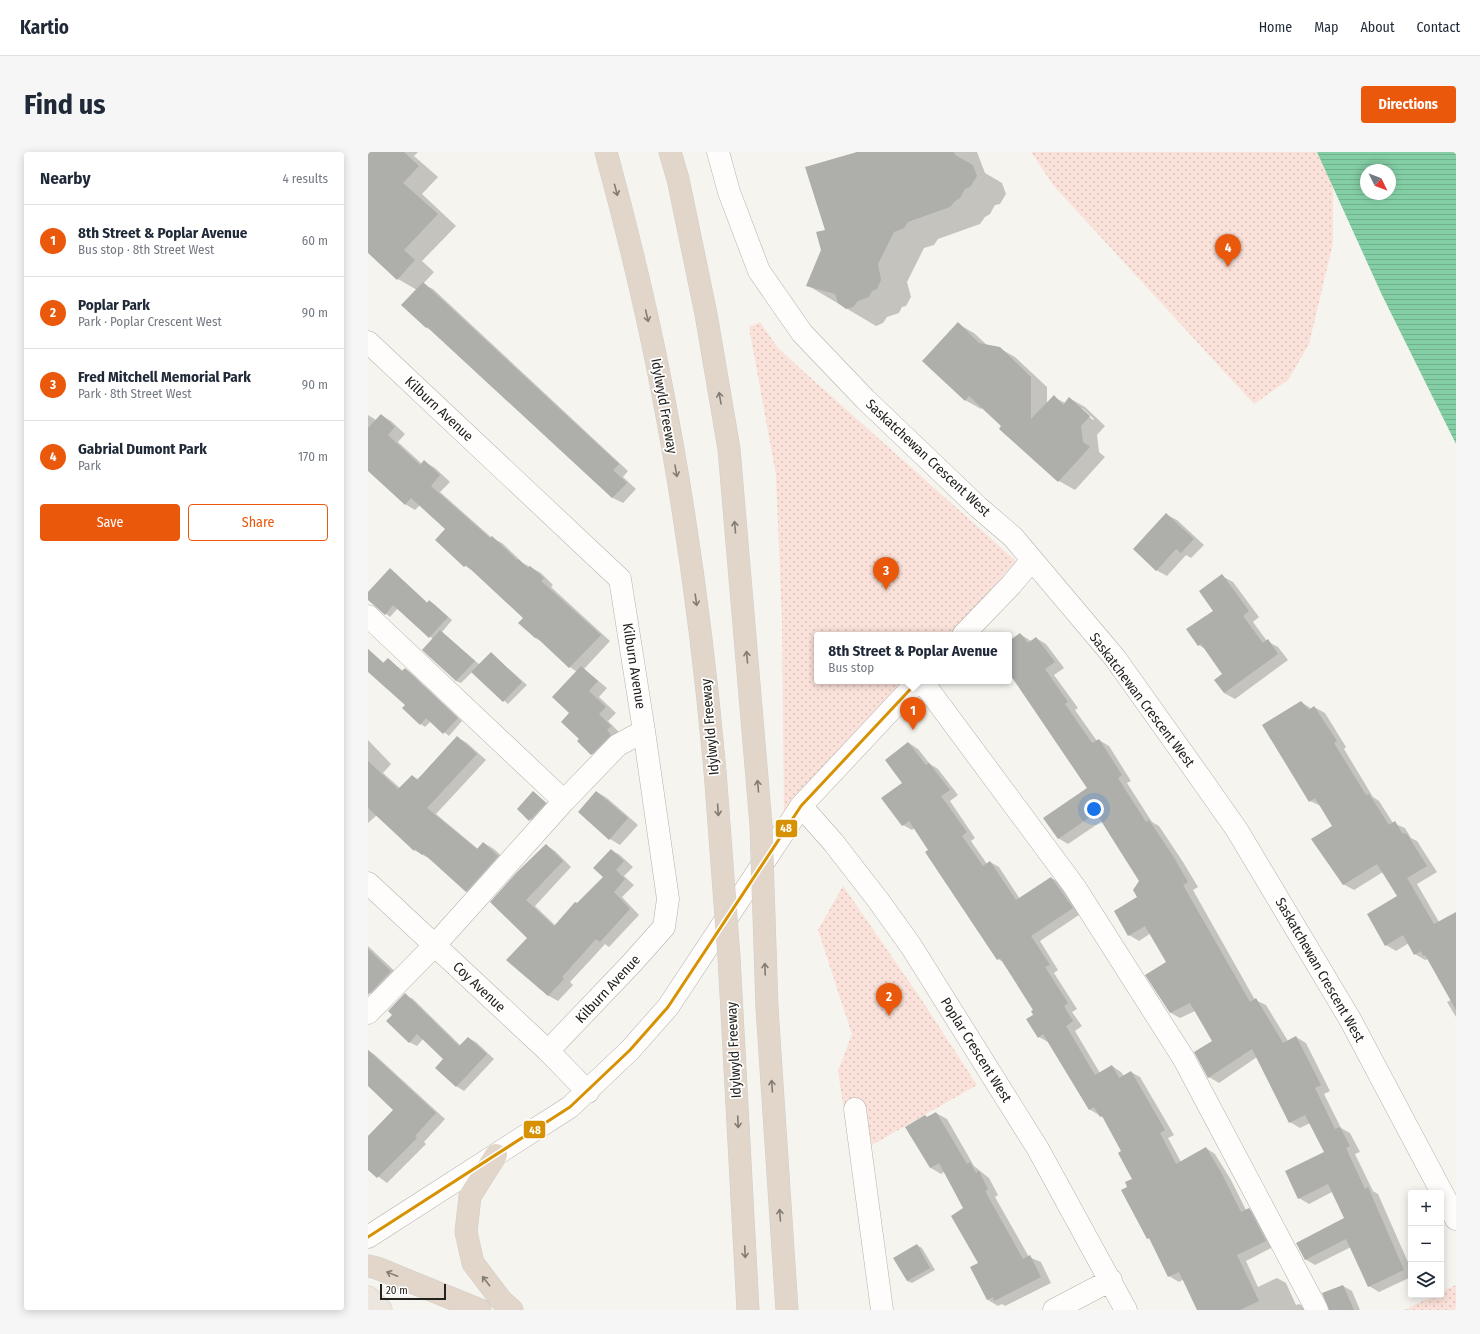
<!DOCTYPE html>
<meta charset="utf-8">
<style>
:root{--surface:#fff;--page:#f6f6f7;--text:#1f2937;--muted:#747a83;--line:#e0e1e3;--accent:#ea580c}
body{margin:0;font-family:"Fira Sans Condensed",sans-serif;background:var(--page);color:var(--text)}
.controls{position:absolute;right:12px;bottom:12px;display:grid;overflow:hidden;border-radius:4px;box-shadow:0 2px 10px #0003}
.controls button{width:36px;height:36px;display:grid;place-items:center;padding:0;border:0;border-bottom:1px solid var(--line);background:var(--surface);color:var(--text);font:20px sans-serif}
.compass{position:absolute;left:992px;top:12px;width:36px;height:36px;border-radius:50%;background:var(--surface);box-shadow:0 2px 10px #0003;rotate:133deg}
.scale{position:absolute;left:12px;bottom:10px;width:66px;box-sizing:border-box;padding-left:4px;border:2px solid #23221e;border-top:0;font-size:11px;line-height:14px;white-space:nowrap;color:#23221e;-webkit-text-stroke:3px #fff;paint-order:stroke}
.you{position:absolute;left:726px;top:657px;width:14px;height:14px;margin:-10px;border:3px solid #fff;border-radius:50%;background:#1a73e8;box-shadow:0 0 0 6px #1a73e833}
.badge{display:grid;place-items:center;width:26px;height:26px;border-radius:50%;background:var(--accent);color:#fff;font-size:13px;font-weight:700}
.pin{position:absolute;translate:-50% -33px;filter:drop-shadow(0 1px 2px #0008)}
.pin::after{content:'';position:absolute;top:21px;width:14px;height:12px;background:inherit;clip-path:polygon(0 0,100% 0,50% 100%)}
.popup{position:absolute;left:446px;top:480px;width:198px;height:52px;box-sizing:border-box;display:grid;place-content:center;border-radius:4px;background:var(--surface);filter:drop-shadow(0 1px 3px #0005);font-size:13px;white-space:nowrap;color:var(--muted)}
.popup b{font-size:15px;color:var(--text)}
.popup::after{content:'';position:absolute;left:50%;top:100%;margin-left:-8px;border:8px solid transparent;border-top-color:var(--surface)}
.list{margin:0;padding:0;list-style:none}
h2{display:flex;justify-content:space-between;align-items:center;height:52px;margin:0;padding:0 16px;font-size:17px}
h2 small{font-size:13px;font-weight:400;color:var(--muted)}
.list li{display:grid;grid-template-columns:26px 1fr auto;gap:12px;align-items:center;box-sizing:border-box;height:72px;padding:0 16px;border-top:1px solid var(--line)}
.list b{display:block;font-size:15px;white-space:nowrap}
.list p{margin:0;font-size:13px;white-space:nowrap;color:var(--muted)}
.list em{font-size:13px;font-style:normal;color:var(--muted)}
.actions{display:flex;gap:8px;padding:12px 16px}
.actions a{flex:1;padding:9px 0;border:1px solid var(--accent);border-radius:4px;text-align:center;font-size:14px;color:var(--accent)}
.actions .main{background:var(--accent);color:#fff}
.icon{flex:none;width:22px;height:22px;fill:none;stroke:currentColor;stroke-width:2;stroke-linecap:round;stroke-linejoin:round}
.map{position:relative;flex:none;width:1088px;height:1158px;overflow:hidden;border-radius:4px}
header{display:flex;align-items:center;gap:24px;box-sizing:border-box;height:56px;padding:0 20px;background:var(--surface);border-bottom:1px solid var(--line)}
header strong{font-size:19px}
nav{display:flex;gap:22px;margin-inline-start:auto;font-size:14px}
.intro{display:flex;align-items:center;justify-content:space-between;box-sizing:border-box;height:96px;padding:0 24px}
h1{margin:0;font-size:28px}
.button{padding:10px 18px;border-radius:4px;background:var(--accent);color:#fff;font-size:14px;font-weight:700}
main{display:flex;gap:24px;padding:0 24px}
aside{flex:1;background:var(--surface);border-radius:4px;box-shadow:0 2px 10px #0003}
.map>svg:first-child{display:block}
.park{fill:url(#park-dots)}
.water{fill:url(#water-rules);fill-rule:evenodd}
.shadow{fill:#0003;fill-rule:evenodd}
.building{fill:#aeafaa}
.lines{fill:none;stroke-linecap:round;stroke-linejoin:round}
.minor-casing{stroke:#b3b1ad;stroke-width:23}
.major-casing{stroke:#d0cfcc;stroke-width:23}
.highway-casing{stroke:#d0cfcc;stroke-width:23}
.minor{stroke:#fefdfc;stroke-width:22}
.major{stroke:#ece6de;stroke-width:22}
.highway{stroke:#e1d6c9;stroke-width:22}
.highway-bridge-casing{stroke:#d0cfcc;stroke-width:23;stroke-linecap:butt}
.highway-bridge{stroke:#e1d6c9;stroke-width:22}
.bus-1-casing{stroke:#fff;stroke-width:6}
.bus-1{stroke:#d79204;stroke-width:3}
.oneway{stroke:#827c74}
.labels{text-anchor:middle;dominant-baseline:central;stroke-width:3.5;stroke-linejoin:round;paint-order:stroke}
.street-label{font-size:14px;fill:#23221e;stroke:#fff}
.line-badge{stroke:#fff;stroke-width:1.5}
.badge-label{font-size:11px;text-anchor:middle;font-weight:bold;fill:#fff}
</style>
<header>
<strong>Kartio</strong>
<nav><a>Home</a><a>Map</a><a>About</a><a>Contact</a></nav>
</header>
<div class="intro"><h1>Find us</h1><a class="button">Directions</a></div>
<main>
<aside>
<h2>Nearby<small>4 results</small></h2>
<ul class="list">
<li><span class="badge">1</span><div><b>8th Street &amp; Poplar Avenue</b><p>Bus stop · 8th Street West</p></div><em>60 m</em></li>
<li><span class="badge">2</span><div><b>Poplar Park</b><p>Park · Poplar Crescent West</p></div><em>90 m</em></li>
<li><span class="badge">3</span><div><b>Fred Mitchell Memorial Park</b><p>Park · 8th Street West</p></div><em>90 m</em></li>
<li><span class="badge">4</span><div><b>Gabrial Dumont Park</b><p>Park</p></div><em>170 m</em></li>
</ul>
<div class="actions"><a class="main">Save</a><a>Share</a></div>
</aside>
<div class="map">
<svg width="1088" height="1158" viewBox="0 0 1088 1158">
<defs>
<pattern id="park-dots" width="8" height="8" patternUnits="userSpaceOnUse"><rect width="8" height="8" fill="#fae1d9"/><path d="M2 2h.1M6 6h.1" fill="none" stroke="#d6c1ba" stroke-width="1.8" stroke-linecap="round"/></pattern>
<pattern id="water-rules" width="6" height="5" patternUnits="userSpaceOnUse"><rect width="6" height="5" fill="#84cea5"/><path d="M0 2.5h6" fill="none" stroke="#72b18e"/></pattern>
</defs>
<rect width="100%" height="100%" fill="#f6f4ee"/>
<!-- park -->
<path class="park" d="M663,0H949L965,32V91L941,192L920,228L886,252L686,34Z
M392,170L410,196L435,219L648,409L582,483H449V529H540L416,667L414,466L408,323L381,175Z
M475,734L553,847L609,933L483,1005L470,919L484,882L450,778Z
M1088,1133V1158H1036L1067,1143H1073V1140Z"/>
<!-- water -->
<path class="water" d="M949,0H1088V292L1014,143ZM998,18H1022V42H998Z"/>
<!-- shadow -->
<path class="shadow" d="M0,0H50L46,4L70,25L54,42L88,74L54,109L66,120L55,132L65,137L260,319L255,325L268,337L255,351L245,346L64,179L58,175L49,138L30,127L0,71Z
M493,0H609L617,21L634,31L638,42L632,52L627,53L622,62L617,65L612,72L570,87L566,93L556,96L539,130L543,145L538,154L534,155L531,161L519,165L515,171L508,174L439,133L454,99L458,79Z
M590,172L606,181L619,193L631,196L647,205L679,235V252L686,245L697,251L701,246L717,255L737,274L729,283L731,300L737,305L707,338L691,329L632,277L635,274L615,255L613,257L597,248ZM714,256L726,267L725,268L714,258Z
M0,263L8,268L13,263L23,269L37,282L30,290L54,312L57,310L67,316L82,330L72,340L124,386L134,391L155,411L173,421L185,433L183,435L242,489L216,517L239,536L231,545L248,561L240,569L252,581L234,608L224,602L212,587L203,561L209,520L202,515L175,490L167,486L156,466L107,420L97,414L78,377L52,353L47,358L37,352L0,310Z
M799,363L809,368L836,393L823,406L818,403L799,424L788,418Z
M27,421L60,451L61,450L66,452L84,468L74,480L112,513L123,501L159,533L140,552L104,520L93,531L88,529L65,487L30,456L22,465L0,447V442Z
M854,424L865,430L891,465L885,470L899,489L910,495L920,508L867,547L856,541L855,522L837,497L831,493L846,459Z
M652,482L663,489L668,486L678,492L696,516L686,523L710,556L707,558L729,589L731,588L741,594L763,629L759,631L784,670L791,674L815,710L830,735L825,738L887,848L898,853L920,889L928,885L938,891L962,939L956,942L973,976L982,981L992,1000L987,1002L1005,1039L1010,1042L1043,1117V1125L1011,1140L1001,1134L983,1095L947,1113L937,1107L978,1066L964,1040L941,1052L931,1046L957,1000L942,971L932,976L922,970L889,905L851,931L841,925L845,889L827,859L812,866L803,861L799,810L783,781L771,789L761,783L771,746L772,729L734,669L700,692L690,686L720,637L641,520V490Z
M0,497L16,511L20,507L35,519L37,517L42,520L94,569L81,584L63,569L57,575L53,572L38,553L0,519Z
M933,550L944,557L946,555L957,561L978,595L976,597L1005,645L1011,649L1025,671L1037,676L1043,686L1049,689L1069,720L1049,732L1071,770L1088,761V865L1079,850L1083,848L1060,807L1057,808L1047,802L1041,791L1028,799L1018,793L1031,745L1015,720L986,738L975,732L965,674L953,654L942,649Z
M89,585L99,591L118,608L68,662L110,697L116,691L126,697L140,710L108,745L98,739L64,708L46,698L9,663L0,671V588L23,612L15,621L32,636L44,624L50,627Z
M541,591L550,597L562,612L570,617L590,643L582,649L607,686L603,689L619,712L622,710L631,715L652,747L683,726L693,731L714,761L672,789L690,818L686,821L709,857L704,860L714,874L707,879L732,921L744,914L753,920L756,924L763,920L772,925L806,983L800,986L813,1010L838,996L847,1002L863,1028L878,1058L881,1057L890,1062L907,1094L878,1109L890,1135L909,1126L918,1131L928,1153L931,1152L941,1158H831L816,1127L811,1130L801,1124L783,1088L780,1086L760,1035L765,1027L755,1000L736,966L721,957L680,890L671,885L666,858L637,811L630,807L559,700L562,698L547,676L544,678L535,673V631Z
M166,640L182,654L167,671L150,657Z
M229,640L239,646L270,673L252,693L242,687L211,660Z
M178,693L187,699L203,715L167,754L188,774L236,725L243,698L252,703L265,715L256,724L266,733L254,745L271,763L241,795L237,792L228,802L202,830L205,833L190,849L181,844L140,808L161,786L124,750Z
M0,794L33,825L12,847L0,840Z
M37,843L45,847L93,894L100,886L108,890L126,907L96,939L88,934L77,907L55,887L49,894L41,890L26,863Z
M0,898L7,903L77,967L56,990L58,992L19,1031L0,1017V983L1,984L26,958L0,933Z
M568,961L579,967L606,1014L621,1026L630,1043L627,1045L661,1105L673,1110L683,1131L637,1154L634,1152L630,1154L620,1148L597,1057L577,1019L573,1022L563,1016L539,975Z
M549,1093L554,1096L567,1118L544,1131L539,1129Z
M975,1134L984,1139L992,1158H962Z"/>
<!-- building -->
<path class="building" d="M0,0H36L51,14L35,31L70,62L36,98L47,108L29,128L0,101Z
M489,0H586L587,3L605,13L609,24L602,35L597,37L592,46L587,49L582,55L540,70L536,76L526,80L510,112L513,128L509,137L504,139L501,145L490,149L485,155L478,157L470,151L467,142L438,134L453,98L448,80L457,78L437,15Z
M55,130L251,312L245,318L259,331L244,346L59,175L58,176L33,153Z
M590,170L611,191L632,195L663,225V267L686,243L695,253L701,245L722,264L713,274L715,290L722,295L690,330L631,277L633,274L601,244L597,249L554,209Z
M13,262L27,275L20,283L52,313L56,308L72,323L63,334L122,386L124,384L149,408L150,407L160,416L162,414L176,426L173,429L233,483L201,516L168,485L167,486L150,471L155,466L98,413L96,415L67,388L77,377L43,346L37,353L0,319V276Z
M798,361L826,387L813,401L808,397L788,419L765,397Z
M22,416L59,451L61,448L80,465L61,486L25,453L17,463L0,448V440Z
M854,422L881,459L875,464L895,491L900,487L910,502L856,541L846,528L854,522L833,492L830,494L818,477L845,459L831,439Z
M72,478L107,509L88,529L54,498Z
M652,481L660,491L668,485L687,510L677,517L700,550L697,552L724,591L731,587L754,623L750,626L778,670L781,668L805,704L820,730L815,733L882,850L888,846L915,891L928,884L953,933L947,936L967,977L972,975L982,994L978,996L997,1037L1000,1035L1036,1118L1000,1135L978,1087L937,1108L928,1091L976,1066L960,1032L930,1047L917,1019L956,1000L937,963L921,971L884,897L840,926L826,900L844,889L822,851L802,861L777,823L798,810L777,774L760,784L746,759L769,745L765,738L771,729L728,661L690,687L675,666L719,636L641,521V489Z
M0,497L15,511L20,506L34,519L37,516L90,566L75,582L58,566L52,573L34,556L37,553L0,520Z
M123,500L154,530L135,550L103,520Z
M213,514L230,529L221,539L238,555L231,562L243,574L239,578L243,583L223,603L209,589L211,587L193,570L201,561L184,545Z
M933,549L941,558L946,554L969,589L966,591L998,643L1001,642L1021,673L1027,669L1034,681L1039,682L1059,714L1039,726L1066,772L1088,760V858L1057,803L1055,804L1053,799L1046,803L1035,783L1017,794L999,762L1029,744L1009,712L975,733L943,687L964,674L947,646L941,650L894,573Z
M89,584L109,602L59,656L109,697L115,690L130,704L98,740L56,702L54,703L47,697L46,699L0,656V609L30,637L44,623L49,628Z
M540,590L558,613L561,611L582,638L573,644L599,680L594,684L615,714L622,709L648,748L683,725L705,756L663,784L682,813L677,815L700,851L696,854L705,869L698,874L727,923L744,913L751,926L763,919L797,978L792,981L808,1012L838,995L854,1022L873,1060L881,1056L898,1089L869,1103L891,1149L872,1158H829L811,1120L800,1125L781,1086L779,1087L753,1038L759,1035L757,1030L764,1027L750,1001L753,999L734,964L732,965L726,955L721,958L675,882L670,886L658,867L665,863L663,859L665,858L632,806L629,808L557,700L560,698L541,669L534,674L513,646L534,631L517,608Z
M165,639L178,651L161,669L149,657Z
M228,639L260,666L241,688L210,660Z
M178,692L195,709L158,748L186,774L207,750L209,751L235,725L225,716L243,697L256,709L248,718L257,727L246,740L262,757L232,790L228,787L219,797L194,825L196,827L180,844L138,808L159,786L122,750L149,720Z
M0,797L23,819L0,843Z
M37,841L91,894L100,885L119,902L88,935L67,916L75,907L49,882L41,891L18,869L24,863L20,859Z
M0,898L68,961L47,984L49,986L9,1026L0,1018V984L25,958L0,934Z
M568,960L599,1012L602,1010L608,1021L611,1019L620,1037L617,1039L655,1107L662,1103L673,1125L626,1149L625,1145L619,1148L602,1115L610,1111L583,1064L595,1056L571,1011L562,1016L537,975L557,963L559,965Z
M549,1092L562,1116L539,1129L525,1106Z
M975,1133L986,1158H961L954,1141Z"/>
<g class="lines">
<defs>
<path id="minor" d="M350,0L361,40L391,119L434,181L497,247L610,355L645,385L747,506L831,624L869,678L983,869L1088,1067
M0,190L252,427L276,579L300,747L296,775L264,811L180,899
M0,464L196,649
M595,483L643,433L663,409
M554,529L706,734L816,907L949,1158
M433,654L465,690L510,748L543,794L670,997L758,1158
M0,731L180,899L220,940
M0,861L66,794L196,649L250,593L276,579
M487,957L514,1158
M0,1085L202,955L262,898L300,855L433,654L550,529
M686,1158L743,1128"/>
<path id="major" d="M0,1145L13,1158"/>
<path id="highway" d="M238,0C258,73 276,147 291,222C317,353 335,486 347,619
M302,0L310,27L338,162L361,297L393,673
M361,805L380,1158
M399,856L419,1158
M128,1003L102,1044L98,1080L105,1111L133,1148L144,1158
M0,1114L9,1116L112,1158"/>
</defs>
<!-- minor casing -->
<use href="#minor" class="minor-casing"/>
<!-- major casing -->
<use href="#major" class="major-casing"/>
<!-- highway casing -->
<use href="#highway" class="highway-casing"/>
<!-- minor -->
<use href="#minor" class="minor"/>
<!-- major -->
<use href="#major" class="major"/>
<!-- highway -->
<use href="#highway" class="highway"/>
<defs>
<path id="highway-bridge" d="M347,619L361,805
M393,673L399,856"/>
</defs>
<!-- highway-bridge casing -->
<use href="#highway-bridge" class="highway-bridge-casing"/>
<!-- highway-bridge -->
<use href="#highway-bridge" class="highway-bridge"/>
<defs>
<path id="bus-1" d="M0,1085L202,955L262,898L300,855L433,654L550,529"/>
</defs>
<!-- bus-1 casing -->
<use href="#bus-1" class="bus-1-casing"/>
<!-- bus-1 -->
<use href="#bus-1" class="bus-1"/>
</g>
<!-- one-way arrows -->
<defs><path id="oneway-shaft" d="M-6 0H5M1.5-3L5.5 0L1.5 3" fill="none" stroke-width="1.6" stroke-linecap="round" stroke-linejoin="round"/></defs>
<g class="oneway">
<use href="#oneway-shaft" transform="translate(248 38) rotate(75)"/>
<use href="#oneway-shaft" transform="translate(279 164) rotate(77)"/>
<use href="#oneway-shaft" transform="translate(352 246) rotate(-100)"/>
<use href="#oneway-shaft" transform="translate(308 319) rotate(80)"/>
<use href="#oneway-shaft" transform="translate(367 375) rotate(-95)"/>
<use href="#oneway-shaft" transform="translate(328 448) rotate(82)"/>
<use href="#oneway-shaft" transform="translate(379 505) rotate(-95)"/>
<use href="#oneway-shaft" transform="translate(390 634) rotate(-95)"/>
<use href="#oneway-shaft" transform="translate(350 658) rotate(86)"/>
<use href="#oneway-shaft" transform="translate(397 817) rotate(-92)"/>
<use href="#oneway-shaft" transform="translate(404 934) rotate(-94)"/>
<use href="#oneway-shaft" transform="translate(370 970) rotate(87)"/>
<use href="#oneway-shaft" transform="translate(412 1063) rotate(-94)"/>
<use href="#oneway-shaft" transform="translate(377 1100) rotate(87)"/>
<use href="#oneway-shaft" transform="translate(24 1122) rotate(-158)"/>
<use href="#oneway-shaft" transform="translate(118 1129) rotate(-128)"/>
</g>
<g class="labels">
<!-- street labels -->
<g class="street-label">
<text transform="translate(296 254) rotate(80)">Idylwyld Freeway</text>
<text transform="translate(71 257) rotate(43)">Kilburn Avenue</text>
<text transform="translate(560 306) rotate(43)">Saskatchewan Crescent West</text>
<text transform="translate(266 514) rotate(81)">Kilburn Avenue</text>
<text transform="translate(774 548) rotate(53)">Saskatchewan Crescent West</text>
<text transform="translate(342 575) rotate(-95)">Idylwyld Freeway</text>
<text transform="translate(952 818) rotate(60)">Saskatchewan Crescent West</text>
<text transform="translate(111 835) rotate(43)">Coy Avenue</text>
<text transform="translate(240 837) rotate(-47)">Kilburn Avenue</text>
<text transform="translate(366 898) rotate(-93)">Idylwyld Freeway</text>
<text transform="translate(608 898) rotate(58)">Poplar Crescent West</text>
</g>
</g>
<g class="line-badge">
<rect x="407" y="667" width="23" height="19" rx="4" fill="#d79204"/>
<rect x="155" y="968" width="23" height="19" rx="4" fill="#d79204"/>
</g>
<g class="badge-label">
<text x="418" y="680">48</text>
<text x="167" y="982">48</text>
</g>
</svg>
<div class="controls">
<button>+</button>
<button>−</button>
<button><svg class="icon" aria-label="layers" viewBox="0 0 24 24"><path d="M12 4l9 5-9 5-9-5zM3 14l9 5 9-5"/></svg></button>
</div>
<svg class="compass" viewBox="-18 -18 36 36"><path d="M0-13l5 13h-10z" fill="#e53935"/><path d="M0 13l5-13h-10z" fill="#747a83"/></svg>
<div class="scale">20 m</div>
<div class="you"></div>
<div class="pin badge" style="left:545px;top:578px">1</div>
<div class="popup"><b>8th Street &amp; Poplar Avenue</b>Bus stop</div>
<div class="pin badge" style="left:521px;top:864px">2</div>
<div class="pin badge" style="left:518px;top:438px">3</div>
<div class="pin badge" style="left:860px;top:115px">4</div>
</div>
</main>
